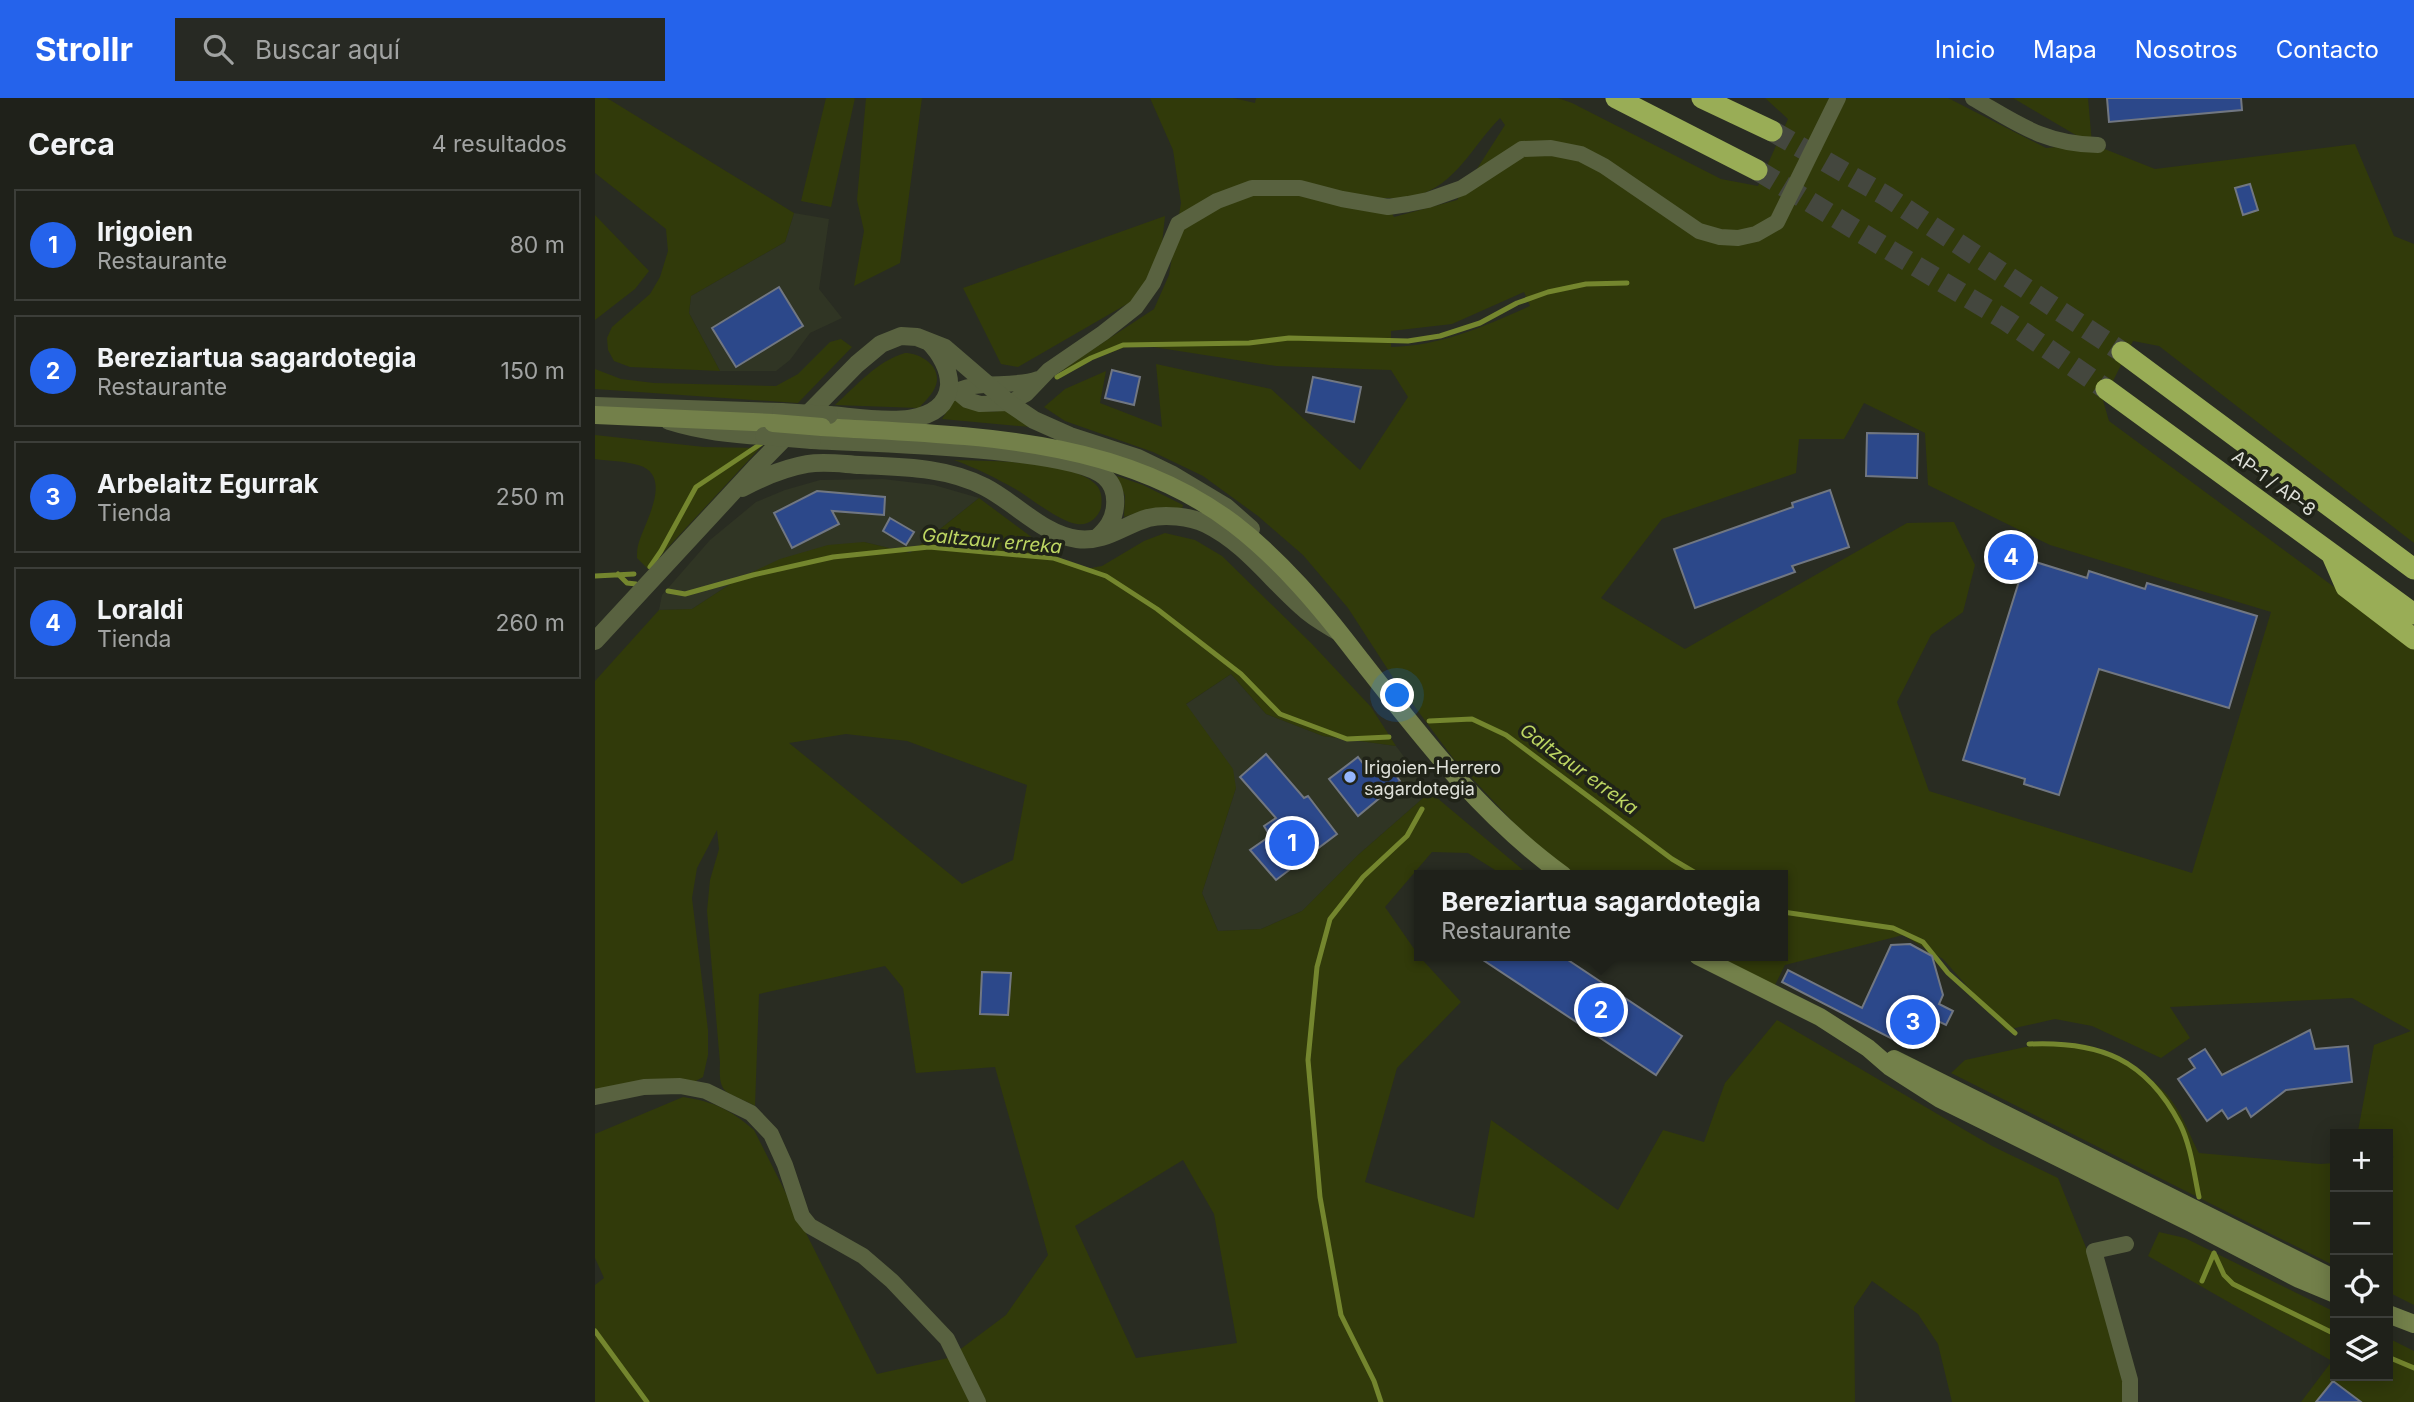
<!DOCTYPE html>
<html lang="es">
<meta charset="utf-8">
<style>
:root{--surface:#1f211a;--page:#272923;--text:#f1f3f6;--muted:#a1a3a2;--line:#3c3e39;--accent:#2563eb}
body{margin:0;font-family:Inter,sans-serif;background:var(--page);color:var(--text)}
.controls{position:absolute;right:21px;bottom:21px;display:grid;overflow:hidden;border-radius:0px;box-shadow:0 4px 18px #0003}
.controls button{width:63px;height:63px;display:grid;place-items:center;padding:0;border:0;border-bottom:2px solid var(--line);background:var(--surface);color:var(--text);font:35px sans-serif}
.you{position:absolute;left:803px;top:598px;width:24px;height:24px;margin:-18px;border:5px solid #fff;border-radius:50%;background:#1a73e8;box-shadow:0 0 0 10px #1a73e833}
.badge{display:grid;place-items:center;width:46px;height:46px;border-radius:50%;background:var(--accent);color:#fff;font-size:23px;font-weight:700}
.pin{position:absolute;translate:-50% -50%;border:4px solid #fff;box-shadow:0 2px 7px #0006}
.popup{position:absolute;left:819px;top:772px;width:374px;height:91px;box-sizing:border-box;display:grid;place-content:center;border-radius:0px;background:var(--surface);filter:drop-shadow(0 2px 5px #0005);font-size:23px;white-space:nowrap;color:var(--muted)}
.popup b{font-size:26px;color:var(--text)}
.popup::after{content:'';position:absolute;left:50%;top:100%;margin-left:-14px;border:14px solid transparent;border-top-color:var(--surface)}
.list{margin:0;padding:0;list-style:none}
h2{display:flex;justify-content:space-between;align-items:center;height:91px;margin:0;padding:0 28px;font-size:30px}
h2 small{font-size:23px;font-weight:400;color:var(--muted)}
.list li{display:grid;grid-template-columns:46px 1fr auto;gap:21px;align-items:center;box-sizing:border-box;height:112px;margin:0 14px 14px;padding:0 14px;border:2px solid var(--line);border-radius:0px}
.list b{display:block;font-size:26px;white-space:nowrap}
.list p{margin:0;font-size:23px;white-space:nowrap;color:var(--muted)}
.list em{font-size:23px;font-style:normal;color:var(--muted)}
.icon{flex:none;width:38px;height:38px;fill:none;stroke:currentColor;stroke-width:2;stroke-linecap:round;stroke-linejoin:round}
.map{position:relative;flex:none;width:1819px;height:1304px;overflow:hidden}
header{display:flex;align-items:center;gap:42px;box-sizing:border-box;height:98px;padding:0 35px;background:var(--accent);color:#fff}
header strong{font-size:33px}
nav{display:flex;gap:38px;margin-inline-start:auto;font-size:24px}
.search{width:490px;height:63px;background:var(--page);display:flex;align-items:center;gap:18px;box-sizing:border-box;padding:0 24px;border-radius:0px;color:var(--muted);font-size:26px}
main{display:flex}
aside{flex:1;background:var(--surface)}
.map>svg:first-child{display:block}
.built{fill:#303524}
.green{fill:#313a0a;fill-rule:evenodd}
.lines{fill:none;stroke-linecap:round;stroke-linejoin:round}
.stream{stroke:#74862e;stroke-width:5}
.building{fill:#2c488a;stroke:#717782;stroke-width:2}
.motorway-tunnel{stroke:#44473e;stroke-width:21;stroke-dasharray:21 10;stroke-linecap:butt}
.minor{stroke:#596240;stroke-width:16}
.tertiary{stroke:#596240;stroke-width:18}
.secondary{stroke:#73804a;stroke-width:18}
.motorway{stroke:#99ad56;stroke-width:21}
.tertiary-bridge{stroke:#596240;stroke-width:18}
.secondary-bridge{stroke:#73804a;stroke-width:18}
.poi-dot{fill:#95b6fd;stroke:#202318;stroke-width:2.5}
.labels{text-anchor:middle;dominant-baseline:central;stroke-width:7;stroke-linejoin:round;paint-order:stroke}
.street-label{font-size:18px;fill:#dfe1da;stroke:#202318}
.poi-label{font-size:18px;fill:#dfe1da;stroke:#202318;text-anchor:start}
.water-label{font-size:19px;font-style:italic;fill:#bdd662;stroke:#202318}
</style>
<header>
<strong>Strollr</strong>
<div class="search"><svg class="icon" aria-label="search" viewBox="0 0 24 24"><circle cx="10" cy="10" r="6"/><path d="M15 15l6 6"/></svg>Buscar aquí</div>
<nav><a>Inicio</a><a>Mapa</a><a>Nosotros</a><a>Contacto</a></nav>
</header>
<main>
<aside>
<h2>Cerca<small>4 resultados</small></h2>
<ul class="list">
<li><span class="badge">1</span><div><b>Irigoien</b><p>Restaurante</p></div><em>80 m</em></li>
<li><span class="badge">2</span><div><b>Bereziartua sagardotegia</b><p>Restaurante</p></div><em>150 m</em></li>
<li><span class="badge">3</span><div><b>Arbelaitz Egurrak</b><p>Tienda</p></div><em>250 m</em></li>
<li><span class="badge">4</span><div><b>Loraldi</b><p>Tienda</p></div><em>260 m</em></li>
</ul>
</aside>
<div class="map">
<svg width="1819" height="1304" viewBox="0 0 1819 1304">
<rect width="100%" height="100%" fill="#292c22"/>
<!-- built -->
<path class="built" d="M199,115L234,121L224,191L247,220L215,235L195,262L181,273H125L94,215L96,198L190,144Z
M288,381L339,387L384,400L315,455L269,444L143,481L97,511L64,512L67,497L115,442L161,404L190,392L225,382Z
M636,576L671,616L728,638L801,648L835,694L763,757L707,813L666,831L623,833L607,795L641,690L590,607Z"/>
<!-- green -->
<path class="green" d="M0,0H12L199,115L190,144L96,198L94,215L125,273L35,269L19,263L13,252L12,240L17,229L55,196L65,179L73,153L71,131L0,75Z
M231,0H260L236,109L206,103Z
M271,0H327L305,165L259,188L269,133L262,102Z
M555,0H638L660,5L661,0H963L977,5L1126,81L1163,88L1193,21L1170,0H1353L1451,50L1496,46L1418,0H1493L1497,46L1560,71L1760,46L1799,138L1819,146V445L1564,248L1538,243L1518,283L1507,299L1514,323L1819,548V1207L1793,1194V1061L1799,1059L1793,1055V1036H1767L1763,1033L1779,947L1816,933L1757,900L1575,909L1595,940L1566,960L1497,928L1460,921L1411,932L1348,861L1308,837L1190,867L1179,889L1122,858H1188V777H981L933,740L858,660L799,581L753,510L708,457L663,418L608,378L558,354L470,323L449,309L470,291L511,273L505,305L567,329L561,266L676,291L765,372L813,299L796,272L681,268L539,246L463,274L559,211L574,177L586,105L578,52ZM905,20L910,27L862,102L799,119L788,100C799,100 811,101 821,98C861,87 878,47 905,20ZM929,194L935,208C890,228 846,248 796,249V233L857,226ZM1269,305L1330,335L1333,387L1455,447L1676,514L1597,775L1334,693L1302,604L1336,537L1368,514L1380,467L1359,424L1312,425L1090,551L1006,500L1067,421L1201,375L1204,341H1249Z
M0,117L54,173L40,191L0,222Z
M570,118L567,146L557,175L539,202L423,269L406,266L368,190Z
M246,241L257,249L203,305L0,291V271L26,281L59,285L181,288L203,276L235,244Z
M310,255C325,255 347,268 341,287C338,296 330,303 324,310L240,307C261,288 282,263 310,255Z
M359,302C377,311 392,316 412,312L435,329L347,321Z
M0,337L109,349L165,350L53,471L42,460C42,455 42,449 44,444C50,424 79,377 43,367C30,363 14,363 0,361Z
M359,362C391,363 484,362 503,389C507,395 507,403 506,410C503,420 493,428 482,426C464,423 438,402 422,392C401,380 381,370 359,362Z
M522,378L548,387L588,407L587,412L548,413L529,419L530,398Z
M384,400L470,464L490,471L507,468L549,443L570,435L600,442L627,458L717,546L776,609L801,648L728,638L671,616L636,576L591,606L638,671L641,690L607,795L623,833L666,831L707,813L763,757L835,694L934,777H908L873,755L837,754L790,809L824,858L866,904L802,970L770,1084L879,1120L896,1022L1023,1112L1068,1032L1109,1044L1130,985L1182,922L1397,1048L1463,1080L1494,1157L1529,1276L1530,1304H1357L1343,1246L1323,1216L1277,1183L1259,1209L1260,1304H389L363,1253L411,1217L453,1157L400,969L321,975L308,890L290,868L164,896L160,1008C132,993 123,999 125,965L112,813L115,782L124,751L122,732L102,770L97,800L113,932V957L108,979L99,984L0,993V583L64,512L97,511L143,481L185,461L233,447L269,444L315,455ZM251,636L312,643L432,687L418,762L367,786L194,645ZM588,1062L619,1116L642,1245L541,1260L480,1128Z
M1468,946C1512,956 1558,970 1582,1011C1591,1025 1596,1041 1604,1055L1725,1066L1740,1065V1168L1356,975L1370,962L1435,948Z
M88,999C120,1004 134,1011 159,1032L282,1276L353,1260L376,1304H0V1187L9,1180L0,1160V1036Z
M1564,1134L1590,1140L1740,1214V1278H1793V1240L1819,1253V1304H1706L1737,1263L1553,1158Z"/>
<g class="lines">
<!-- stream -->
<path class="stream" d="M462,279L496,260L528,247L654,245L694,240L813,243L845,238L885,225L922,205L953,194L991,186L1032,185
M55,469L66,453L101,389L167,345
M23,476L32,485L41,486
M0,478L39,476
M73,493L90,496L158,477L238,459L334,449L458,460L511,478L562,511L646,576L685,616L752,641L794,639
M834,623L877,621L911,637L1077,761L1104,777
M1188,814L1298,830L1328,844L1353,875L1420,935
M1434,946C1505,943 1551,961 1585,1026C1596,1048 1599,1076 1604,1099
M1619,1155L1629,1177L1638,1186L1740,1236
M1607,1183L1619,1155
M0,1233L52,1304
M1793,1259L1819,1270
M786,1304L779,1283L746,1217L725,1099L713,962L722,869L735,821L768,779L812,738L827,711"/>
</g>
<!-- building -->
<path class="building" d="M1512,0H1646L1647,12L1514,24Z
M1655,86L1663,112L1648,117L1640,90Z
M184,189L208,228L141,269L117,230Z
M517,272L545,279L539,307L510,300Z
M718,279L766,289L759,324L711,314Z
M1272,335L1323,336L1322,380L1271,378Z
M1235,392L1254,449L1197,468L1200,474L1100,510L1079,451L1198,409L1197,405Z
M222,393L290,399L289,417L237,413L244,426L197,450L179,415Z
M295,420L319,434L311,447L288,433Z
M1431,461L1492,480L1494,473L1550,491L1552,485L1662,518L1634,610L1504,571L1464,697L1429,686L1430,681L1368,662Z
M671,656L709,700L713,698L742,736L681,782L655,752L675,738L669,728L681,720L645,679Z
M763,659L777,677L792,665L805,683L763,718L734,681Z
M1315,846L1337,858L1348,897L1344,906L1358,913L1351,927L1326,915L1309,947L1187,884L1193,872L1267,910L1296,847Z
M882,858H967L1087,938L1061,977Z
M387,874L416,875L413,917L385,916Z
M1715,932L1720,951L1753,948L1757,984L1691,992L1656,1019L1651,1010L1633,1021L1627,1012L1612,1023L1583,981L1600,970L1594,961L1610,951L1627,977Z
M1738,1283L1766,1304H1721Z"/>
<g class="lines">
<!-- motorway-tunnel -->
<path class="motorway-tunnel" d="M1177,33L1291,98L1527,254
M1162,72L1412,223L1511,291"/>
<!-- minor -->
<path class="minor" d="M1378,0C1423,26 1449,46 1503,47
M354,287L372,302L385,306L414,305L431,296L454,272L508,235L541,209L558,185L583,126L622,103L657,90H705L747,101L793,109L813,106L833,102L867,90L927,51L956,50L986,56L1009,68L1104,133L1125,139L1143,140L1161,136L1182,124L1243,0
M354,297C381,280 414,291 443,281
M0,999L49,989L85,988L111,993L156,1015L176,1036L190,1067L207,1118L215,1128L268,1158L297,1183L352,1241L383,1304
M1531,1146L1499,1153L1535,1282V1304"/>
<!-- tertiary -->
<path class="tertiary" d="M0,308L186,314
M234,317C266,319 349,337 354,288C355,272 345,255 334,244
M74,323C106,333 136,336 169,338
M217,342C270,345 478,349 510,379C518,386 521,397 520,408C519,422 512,431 502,440
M147,390C168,379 189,370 212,366C230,363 247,366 265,367C307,369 352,369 390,389C421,405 447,436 482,441C509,445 529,427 553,420C569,416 595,418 611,426C650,445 675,481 707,509C717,519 730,526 742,533
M0,543L160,370L262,266L286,246L306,238L322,239L350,250L414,305L439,322L475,338L543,360L576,376L631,409L656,431"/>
<!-- secondary -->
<path class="secondary" d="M0,317L178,325
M227,329C368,338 521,336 639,426C686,462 726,510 762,557C825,637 885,717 968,777
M1103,858L1225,919L1273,950L1295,969L1345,1001L1596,1125L1704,1181L1740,1196
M1299,961L1740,1181
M1793,1216L1819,1226"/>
<!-- motorway -->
<path class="motorway" d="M1021,0L1162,72
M1107,0L1177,33
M1527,254L1819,471
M1511,291L1819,516
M1737,457L1751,489L1819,541"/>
<!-- tertiary-bridge -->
<path class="tertiary-bridge" d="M186,314L234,317
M169,338L217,342"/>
<!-- secondary-bridge -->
<path class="secondary-bridge" d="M178,325L227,329"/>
</g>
<!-- markers -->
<circle class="poi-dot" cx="755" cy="679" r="7"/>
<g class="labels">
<!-- street labels -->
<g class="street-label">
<text transform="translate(1679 385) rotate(36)">AP-1 / AP-8</text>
</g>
<!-- poi labels -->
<g class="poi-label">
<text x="769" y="669">Irigoien-Herrero<tspan x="769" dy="21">sagardotegia</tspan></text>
</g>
<!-- water labels -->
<g class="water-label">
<text transform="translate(397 443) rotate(5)">Galtzaur erreka</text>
<text transform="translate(984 671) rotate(36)">Galtzaur erreka</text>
</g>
</g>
</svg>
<div class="controls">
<button>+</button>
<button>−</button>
<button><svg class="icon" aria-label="locate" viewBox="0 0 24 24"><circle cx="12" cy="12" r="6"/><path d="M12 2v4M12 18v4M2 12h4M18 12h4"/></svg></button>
<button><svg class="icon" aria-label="layers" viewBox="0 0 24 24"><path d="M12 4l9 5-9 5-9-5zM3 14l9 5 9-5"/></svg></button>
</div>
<div class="you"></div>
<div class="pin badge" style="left:697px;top:745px">1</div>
<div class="pin badge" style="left:1006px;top:912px">2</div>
<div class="popup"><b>Bereziartua sagardotegia</b>Restaurante</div>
<div class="pin badge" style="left:1318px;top:924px">3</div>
<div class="pin badge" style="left:1416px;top:459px">4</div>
</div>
</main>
